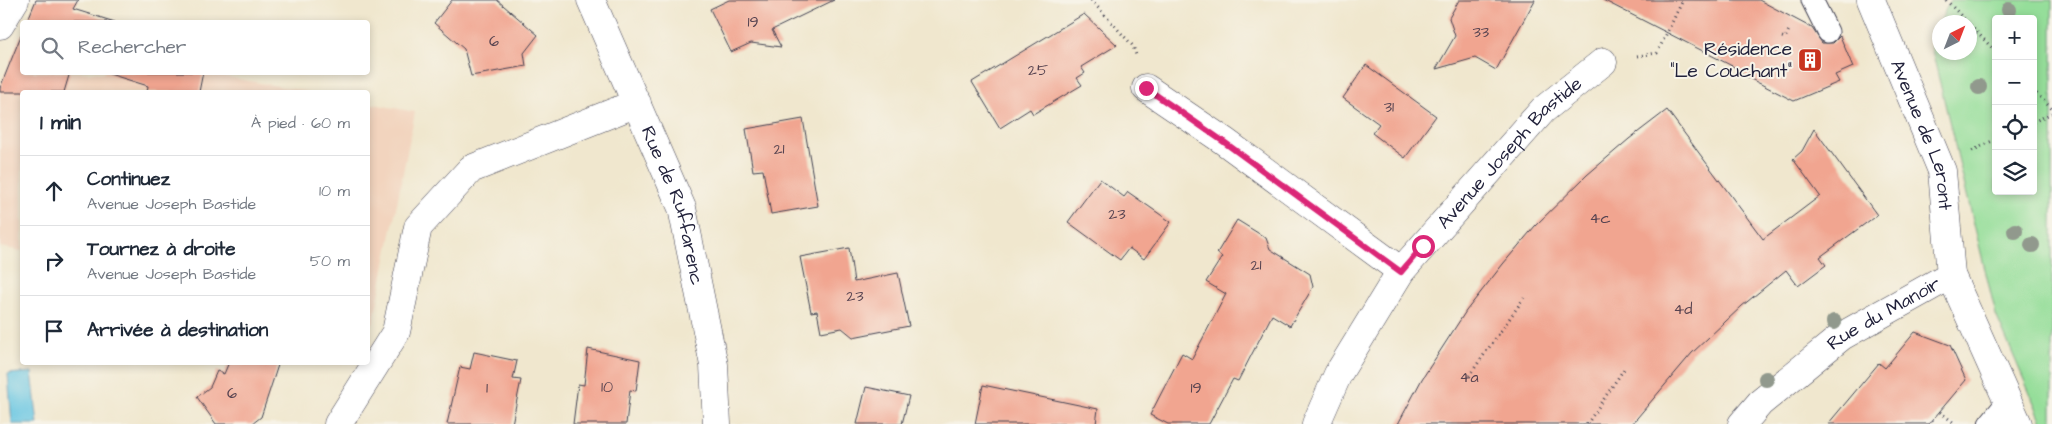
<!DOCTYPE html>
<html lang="fr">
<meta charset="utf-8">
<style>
:root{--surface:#fff;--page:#f2f2f3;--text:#1f2937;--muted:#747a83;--line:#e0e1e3}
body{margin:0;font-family:"Architects Daughter",sans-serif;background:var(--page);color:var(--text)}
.controls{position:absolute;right:15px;top:15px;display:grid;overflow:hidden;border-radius:5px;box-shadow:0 2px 8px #0003}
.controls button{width:45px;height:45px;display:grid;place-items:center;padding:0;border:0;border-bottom:1px solid var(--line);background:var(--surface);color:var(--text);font:25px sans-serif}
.compass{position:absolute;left:1932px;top:15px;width:45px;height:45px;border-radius:50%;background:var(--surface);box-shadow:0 2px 8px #0003;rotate:42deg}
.stop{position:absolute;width:15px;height:15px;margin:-11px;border:4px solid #db2777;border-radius:50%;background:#fff}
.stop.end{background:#db2777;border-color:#fff;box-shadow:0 1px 5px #0008}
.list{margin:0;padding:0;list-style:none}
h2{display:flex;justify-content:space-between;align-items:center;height:65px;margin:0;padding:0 20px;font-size:21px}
h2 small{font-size:16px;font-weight:400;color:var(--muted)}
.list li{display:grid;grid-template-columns:32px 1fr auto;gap:15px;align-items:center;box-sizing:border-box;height:70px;padding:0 20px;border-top:1px solid var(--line)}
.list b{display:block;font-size:19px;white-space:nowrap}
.list p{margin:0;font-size:16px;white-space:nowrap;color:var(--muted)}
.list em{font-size:16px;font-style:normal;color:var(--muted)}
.icon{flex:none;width:28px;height:28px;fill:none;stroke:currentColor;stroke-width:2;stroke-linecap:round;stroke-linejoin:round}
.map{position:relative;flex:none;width:2052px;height:424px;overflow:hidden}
.search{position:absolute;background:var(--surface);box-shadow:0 2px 8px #0003;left:20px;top:20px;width:350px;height:55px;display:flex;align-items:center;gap:12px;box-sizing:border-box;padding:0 18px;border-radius:5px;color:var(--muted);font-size:19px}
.panel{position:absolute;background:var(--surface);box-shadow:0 2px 8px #0003;left:20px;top:90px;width:350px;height:275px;border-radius:5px}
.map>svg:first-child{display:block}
.built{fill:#f2d4be}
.green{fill:#95de9a;stroke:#5c806a;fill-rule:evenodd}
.water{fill:#64c5e2;stroke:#43748e}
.building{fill:#f1a590}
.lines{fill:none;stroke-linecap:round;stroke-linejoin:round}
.lane-casing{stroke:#414051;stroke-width:23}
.street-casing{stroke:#414051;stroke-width:29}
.path{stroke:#414051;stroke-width:3;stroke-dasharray:1 4;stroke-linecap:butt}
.lane{stroke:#fff;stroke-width:21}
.street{stroke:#fff;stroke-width:28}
.tree{fill:#91998d}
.route{stroke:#db2777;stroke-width:6}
.labels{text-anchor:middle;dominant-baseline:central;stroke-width:4;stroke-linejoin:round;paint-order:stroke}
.number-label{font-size:16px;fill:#564350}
.poi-label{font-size:19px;fill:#22223b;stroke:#f7f3e8;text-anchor:end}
.street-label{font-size:19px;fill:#22223b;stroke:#f7f3e8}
</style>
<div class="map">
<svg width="2052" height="424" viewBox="0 0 2052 424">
<rect width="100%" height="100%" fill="#f7f3e8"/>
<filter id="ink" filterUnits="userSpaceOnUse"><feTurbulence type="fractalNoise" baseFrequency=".02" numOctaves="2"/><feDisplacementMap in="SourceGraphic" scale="10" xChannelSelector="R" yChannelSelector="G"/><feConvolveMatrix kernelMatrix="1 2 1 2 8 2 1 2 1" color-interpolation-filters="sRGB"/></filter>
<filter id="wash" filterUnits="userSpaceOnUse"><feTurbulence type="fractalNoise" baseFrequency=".0096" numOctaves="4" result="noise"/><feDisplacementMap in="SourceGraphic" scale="20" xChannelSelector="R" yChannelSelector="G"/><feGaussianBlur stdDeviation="1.12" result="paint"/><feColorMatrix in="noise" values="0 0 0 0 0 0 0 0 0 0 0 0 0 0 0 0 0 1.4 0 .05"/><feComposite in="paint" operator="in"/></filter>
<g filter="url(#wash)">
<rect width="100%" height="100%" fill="#f0e7ce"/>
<!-- built -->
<path class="built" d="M22,33V72L205,73L310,92H22V251L0,247V88Z
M368,103L415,112L373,325L368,323Z"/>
<!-- green -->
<path class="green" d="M1950,0H2052V424H2043L1996,315L1931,46L1939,25L1940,52H1970V22H1940ZM1996,19H2033V191H1996Z"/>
<!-- water -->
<path class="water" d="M32,372L38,424H12L8,374Z"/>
<g id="blocks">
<!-- building -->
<path class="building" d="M36,0H78L73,9L115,22H27Z
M452,0H497L538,35L524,53L526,66L471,76L464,49L434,23Z
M729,0H834L772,30L781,47L751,43L731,52L710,9Z
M1459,0H1535L1496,70L1475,58L1436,69L1455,36L1449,18Z
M1603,0H1759L1812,28L1822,43H1833L1840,36L1853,67L1835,75L1839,82L1794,101L1739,73L1740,70Z
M1084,14L1117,45L1081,67L1085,73L1077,78L1082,85L1033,114L1030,109L1000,128L972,82Z
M22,33V72H70L64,92H0V88Z
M1366,65L1436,116L1405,158L1372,133L1379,124L1343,98Z
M103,72H203L199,92H147L148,86Z
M1667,110L1763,239L1820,196L1793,159L1802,151L1814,129L1877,215L1820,257L1826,265L1798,286L1786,270L1742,306L1692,353L1632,424H1398L1422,379L1466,311L1503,264L1535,226L1587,175L1629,139Z
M803,119L818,206L771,214L763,170L753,171L746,129Z
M1100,179L1124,197L1128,192L1171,222L1144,259L1129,248L1120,260L1068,222Z
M1237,220L1266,238L1270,249L1310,274L1313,287L1290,326L1272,315L1238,381L1233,379L1209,424H1168L1150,415L1182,353L1192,359L1226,294L1206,282L1222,257L1217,253Z
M849,248L854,282L898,273L909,326L853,337L842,328L821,332L817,311L811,312L800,257Z
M1915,332L1950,345L1966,380L1929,424H1828L1879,363L1885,368Z
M588,349L640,360L636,391L630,390L626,424H573L578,384L584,385Z
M474,352L517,361L513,379L521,380L512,424H447L460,367L470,369Z
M229,362H279L261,417L252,424H216L197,397L210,387L217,371L224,374Z
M983,385L1098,409L1096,424H975Z
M866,387L909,396L902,424H857Z"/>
</g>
</g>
<g filter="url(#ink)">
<use href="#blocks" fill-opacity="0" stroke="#414051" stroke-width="1"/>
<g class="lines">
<defs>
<path id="lane" d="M1812,0L1828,32
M1989,424L2008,401"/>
<g id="street">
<path id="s1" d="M591,0L682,208L714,365L717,424"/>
<path id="s2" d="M1871,0L1942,171L1951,275L2018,424"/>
<path d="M0,25L15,0"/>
<path d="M1146,88L1224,141L1401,271"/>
<path d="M338,424L396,332L418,227L471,169L637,103"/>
<path id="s3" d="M1316,424L1338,374L1401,271L1543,110L1603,62"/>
<path id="s4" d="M1742,424L1760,403L1842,336L1951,275"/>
</g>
</defs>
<!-- lane casing -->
<use href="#lane" class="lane-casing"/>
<!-- street casing -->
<use href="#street" class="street-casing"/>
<!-- path -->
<path class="path" d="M1091,0L1133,46L1136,55
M1946,0L1967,22
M1970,25L1996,52
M1782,37L1785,38L1789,30
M1637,56L1657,53L1683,0
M2033,90L2052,109
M2033,122L2052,113
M1972,151L1996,139
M1469,376L1524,298
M1940,412L1953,422L1952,424
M1932,421L1935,424
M1587,424L1624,369"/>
<!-- lane -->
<use href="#lane" class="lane"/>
<!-- street -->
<use href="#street" class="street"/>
</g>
<!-- trees -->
<g class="tree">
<circle cx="2009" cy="10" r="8"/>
<circle cx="1979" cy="87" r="8"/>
<circle cx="2015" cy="231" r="8"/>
<circle cx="2032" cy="245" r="8"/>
<circle cx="1834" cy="322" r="8"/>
<circle cx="1766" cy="379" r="8"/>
</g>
</g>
<g class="lines" filter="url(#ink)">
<!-- route -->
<path class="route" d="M1146,88L1224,142L1401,272L1423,246"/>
</g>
<!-- icons -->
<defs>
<symbol id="building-square" viewBox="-11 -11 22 22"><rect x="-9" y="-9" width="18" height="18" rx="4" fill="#c8321e" stroke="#f7f3e8"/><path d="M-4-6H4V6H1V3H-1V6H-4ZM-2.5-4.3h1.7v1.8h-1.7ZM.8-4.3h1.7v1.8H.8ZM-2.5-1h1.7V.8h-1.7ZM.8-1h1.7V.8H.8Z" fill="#fff"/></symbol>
</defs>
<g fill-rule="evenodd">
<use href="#building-square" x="1796" y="46" width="28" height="28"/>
</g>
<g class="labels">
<!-- number labels -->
<g class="number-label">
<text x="753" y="22">19</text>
<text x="1481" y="32">33</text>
<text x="494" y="41">6</text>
<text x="1038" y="70">25</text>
<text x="1389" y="107">31</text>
<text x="779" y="149">21</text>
<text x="1117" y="214">23</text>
<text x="1600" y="218">4c</text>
<text x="1256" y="265">21</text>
<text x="855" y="296">23</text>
<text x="1683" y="309">4d</text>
<text x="1469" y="377">4a</text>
<text x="607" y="387">10</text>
<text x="487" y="388">1</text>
<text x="1196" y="388">19</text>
<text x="232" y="393">6</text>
</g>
<!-- poi labels -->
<g class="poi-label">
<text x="1792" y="49">Résidence<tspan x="1792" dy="22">"Le Couchant"</tspan></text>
</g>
<!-- street labels -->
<g class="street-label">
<text stroke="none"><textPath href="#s2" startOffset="145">Avenue de Leront</textPath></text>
<text stroke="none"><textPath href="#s3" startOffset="336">Avenue Joseph Bastide</textPath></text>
<text stroke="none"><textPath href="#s1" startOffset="222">Rue de Ruffarenc</textPath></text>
<text stroke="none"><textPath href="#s4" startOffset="181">Rue du Manoir</textPath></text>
</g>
</g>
</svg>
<div class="controls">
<button>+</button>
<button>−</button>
<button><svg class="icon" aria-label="locate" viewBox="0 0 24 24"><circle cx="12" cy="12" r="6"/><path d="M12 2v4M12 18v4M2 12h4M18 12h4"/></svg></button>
<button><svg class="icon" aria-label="layers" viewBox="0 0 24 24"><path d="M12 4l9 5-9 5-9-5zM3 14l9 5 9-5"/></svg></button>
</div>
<svg class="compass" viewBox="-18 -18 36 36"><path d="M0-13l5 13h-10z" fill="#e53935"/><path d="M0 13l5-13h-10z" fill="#747a83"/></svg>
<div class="stop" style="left:1423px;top:246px"></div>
<div class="stop end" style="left:1146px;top:88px"></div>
<div class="search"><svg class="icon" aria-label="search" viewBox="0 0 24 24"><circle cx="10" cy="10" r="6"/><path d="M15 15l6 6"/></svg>Rechercher</div>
<section class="panel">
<h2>1 min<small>À pied · 60 m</small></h2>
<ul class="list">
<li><svg class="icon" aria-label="ahead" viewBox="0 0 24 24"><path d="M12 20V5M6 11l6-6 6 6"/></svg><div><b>Continuez</b><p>Avenue Joseph Bastide</p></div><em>10 m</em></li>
<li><svg class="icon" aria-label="right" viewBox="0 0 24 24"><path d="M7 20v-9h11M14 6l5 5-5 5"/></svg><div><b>Tournez à droite</b><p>Avenue Joseph Bastide</p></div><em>50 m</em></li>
<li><svg class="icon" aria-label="arrive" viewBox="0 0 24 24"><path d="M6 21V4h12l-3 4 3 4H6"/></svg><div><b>Arrivée à destination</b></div></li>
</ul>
</section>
</div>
